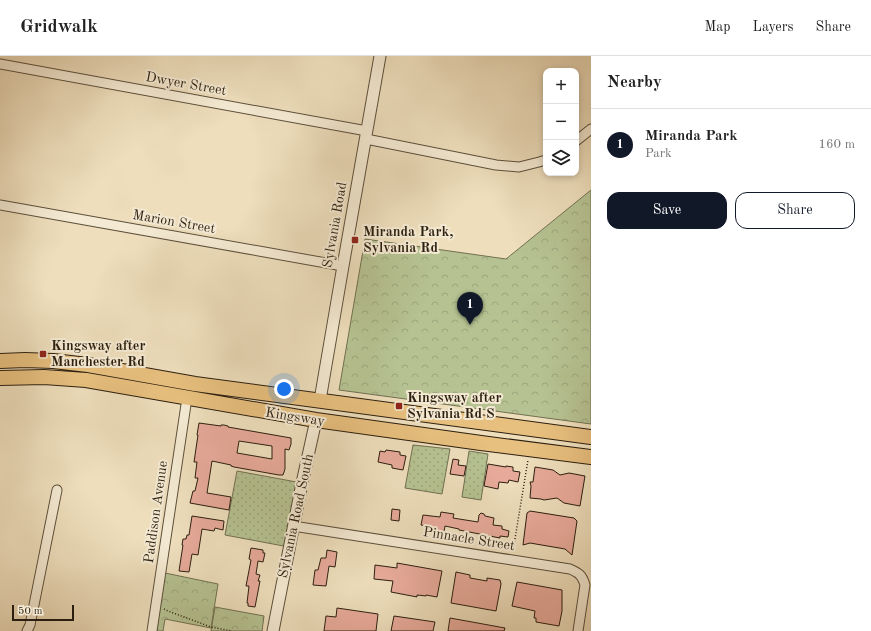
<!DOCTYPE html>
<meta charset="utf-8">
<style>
:root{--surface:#fff;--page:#f6f6f6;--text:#222;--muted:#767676;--line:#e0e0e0;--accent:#111827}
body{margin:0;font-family:"Old Standard TT",serif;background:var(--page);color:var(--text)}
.controls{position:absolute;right:12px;top:12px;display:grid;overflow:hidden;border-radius:8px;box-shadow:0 2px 6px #0003}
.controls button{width:36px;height:36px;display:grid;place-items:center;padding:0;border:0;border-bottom:1px solid var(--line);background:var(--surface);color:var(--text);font:20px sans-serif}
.scale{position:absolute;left:12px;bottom:10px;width:62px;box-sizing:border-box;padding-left:4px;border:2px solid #2c1f10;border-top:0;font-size:11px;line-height:14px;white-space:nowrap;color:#2c1f10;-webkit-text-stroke:3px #f4ead3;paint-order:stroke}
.you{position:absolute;left:284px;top:333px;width:14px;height:14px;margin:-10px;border:3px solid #fff;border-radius:50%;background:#1a73e8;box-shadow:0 0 0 6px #1a73e833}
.badge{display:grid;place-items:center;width:26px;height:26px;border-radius:50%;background:var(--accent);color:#fff;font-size:13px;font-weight:700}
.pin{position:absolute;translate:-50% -33px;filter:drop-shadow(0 1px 2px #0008)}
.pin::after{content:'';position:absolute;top:21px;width:14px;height:12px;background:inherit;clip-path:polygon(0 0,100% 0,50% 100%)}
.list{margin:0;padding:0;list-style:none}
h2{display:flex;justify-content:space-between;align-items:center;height:52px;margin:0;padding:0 16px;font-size:17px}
h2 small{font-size:13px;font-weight:400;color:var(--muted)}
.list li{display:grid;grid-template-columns:26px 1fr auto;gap:12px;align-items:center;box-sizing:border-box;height:72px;padding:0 16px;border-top:1px solid var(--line)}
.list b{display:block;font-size:15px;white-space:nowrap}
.list p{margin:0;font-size:13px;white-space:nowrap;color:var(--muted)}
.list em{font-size:13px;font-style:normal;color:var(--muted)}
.actions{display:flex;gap:8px;padding:12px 16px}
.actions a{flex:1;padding:9px 0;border:1px solid var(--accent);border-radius:12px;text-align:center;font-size:14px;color:var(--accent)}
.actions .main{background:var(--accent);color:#fff}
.icon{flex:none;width:22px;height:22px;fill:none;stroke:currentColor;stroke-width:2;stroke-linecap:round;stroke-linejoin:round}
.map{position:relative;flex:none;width:591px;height:575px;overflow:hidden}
header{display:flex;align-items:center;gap:24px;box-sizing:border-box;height:56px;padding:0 20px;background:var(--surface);border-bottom:1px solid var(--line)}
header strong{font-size:19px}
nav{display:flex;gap:22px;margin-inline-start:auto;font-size:14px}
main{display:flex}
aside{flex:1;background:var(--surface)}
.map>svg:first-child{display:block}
.grass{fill:url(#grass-dots);stroke:#717051}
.park{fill:url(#park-crowns);stroke:#717051}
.building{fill:#e7aa9a;stroke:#2c1f10;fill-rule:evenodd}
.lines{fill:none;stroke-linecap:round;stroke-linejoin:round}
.minor-casing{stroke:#5c4f3b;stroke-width:11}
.tertiary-casing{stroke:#5c4f3b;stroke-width:13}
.primary-casing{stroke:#2c1f10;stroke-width:16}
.path{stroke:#2c1f10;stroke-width:1.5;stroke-dasharray:1 2;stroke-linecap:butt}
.minor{stroke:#f4ead3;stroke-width:9}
.tertiary{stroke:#f4ead3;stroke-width:11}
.primary{stroke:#e7bf7e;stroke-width:14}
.poi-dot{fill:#8f2418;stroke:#f4ead3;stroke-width:1.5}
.labels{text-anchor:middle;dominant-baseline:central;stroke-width:4;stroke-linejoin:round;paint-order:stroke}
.street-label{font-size:14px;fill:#2c1f10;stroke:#f4ead3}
.poi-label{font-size:14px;font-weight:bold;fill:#2c1f10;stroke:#f4ead3;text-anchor:start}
</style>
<header>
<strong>Gridwalk</strong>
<nav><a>Map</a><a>Layers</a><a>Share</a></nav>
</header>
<main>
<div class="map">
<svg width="591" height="575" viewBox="0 0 591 575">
<defs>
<pattern id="grass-dots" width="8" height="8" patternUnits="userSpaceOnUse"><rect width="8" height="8" fill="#b6c292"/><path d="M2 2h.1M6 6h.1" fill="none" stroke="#9da67d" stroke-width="1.8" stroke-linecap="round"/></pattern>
<pattern id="park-crowns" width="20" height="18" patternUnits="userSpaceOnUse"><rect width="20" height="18" fill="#b6c292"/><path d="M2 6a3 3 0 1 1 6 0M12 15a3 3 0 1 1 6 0" fill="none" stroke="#9da67d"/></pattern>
</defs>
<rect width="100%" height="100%" fill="#eedebc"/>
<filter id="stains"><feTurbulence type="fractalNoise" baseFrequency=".005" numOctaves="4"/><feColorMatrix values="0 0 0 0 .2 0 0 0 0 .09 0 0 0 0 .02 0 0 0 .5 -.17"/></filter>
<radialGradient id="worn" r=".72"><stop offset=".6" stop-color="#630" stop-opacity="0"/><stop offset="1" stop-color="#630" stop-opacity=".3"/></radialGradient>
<!-- grass -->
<path class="grass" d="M413,389L450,393L442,438L405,432Z
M469,395L488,398L481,444L462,441Z
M237,415L302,427L289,491L225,479Z"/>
<!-- park -->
<path class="park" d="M591,134V368L339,334L365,183L506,203Z
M165,517L218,528L211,572L165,563L163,575H155Z
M215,551L264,560L262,575H211Z"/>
<!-- building -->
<path class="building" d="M199,367L221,370V369H224L228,370V371L291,382V388L289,394L285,393V413L283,419H279L234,411L231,410V409L212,405L207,437L231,441L229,454L190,447L193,435H195L198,422H195L197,406H194L198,379H197ZM239,385L272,390V403L237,397Z
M386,394L400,396V399L406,400L403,414L392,412V409L378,406L380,395L385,396Z
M453,403L459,404L458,409L466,410L464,420L450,418Z
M488,408L506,411V410L513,411V415L520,416L518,426L509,424L508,427L499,426L498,433L484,430Z
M535,411L553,414L560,419L569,417L585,420L580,450L564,447L557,442L544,444L541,443L530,442L531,430L530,426H533Z
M392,453L400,454L399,465L391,464Z
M530,455L574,462L577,465L572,499L565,493L530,487L523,489L527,457Z
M441,456L454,458L453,462L478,466L479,459L481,457L484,458L485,460L494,462L493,469L502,470V473L509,475L508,481L500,480V482L459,474V473L445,470L444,476L426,473L427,470L421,469L423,459L440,461Z
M192,460L224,465L223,474L215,472L214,475L202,473L198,499L192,498L189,516L179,515L183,489H182L183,483H186L187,479H189Z
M251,492L263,494V497H265L263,506L258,505L256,518L260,519L258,525H260L255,551L248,550V547H247L249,530H246L251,504L249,503Z
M327,494L337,496L335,511L329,510L326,530L313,529L315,514H318L321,502H326Z
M397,507L442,515L437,541L426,539V540L417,539V541L391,536L393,525L374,523L375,509L397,512Z
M456,516L470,519V522L487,525V522L500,524L501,528L496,555L451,547Z
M517,526L562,534V555L559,570L536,566V562H534L535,555L512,550Z
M337,552L378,558L376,575H324L326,560L336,561Z
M394,560L435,566L433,575H391Z
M450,562L505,572L504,575H448Z"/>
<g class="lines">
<defs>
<path id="minor" d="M0,8L367,75
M366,83L496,109L519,111L539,106L546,104
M576,85L591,73
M0,149L343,210
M293,470L570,513C579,517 582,519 585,529L578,575
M27,575L30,569L57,434
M152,575L187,342"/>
<path id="tertiary" d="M320,344L343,210L380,0
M273,575L302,427L316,364"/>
<path id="primary" d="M0,305L25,304L53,305L88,309L195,328L591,381
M0,322L44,321L86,324L316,364L481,387L591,401"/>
</defs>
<!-- minor casing -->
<use href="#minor" class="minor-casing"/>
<!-- tertiary casing -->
<use href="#tertiary" class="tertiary-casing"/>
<!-- primary casing -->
<use href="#primary" class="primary-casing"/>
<!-- path -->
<path class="path" d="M513,495L528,404
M164,553L168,555L211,571L232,575"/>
<!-- minor -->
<use href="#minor" class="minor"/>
<!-- tertiary -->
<use href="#tertiary" class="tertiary"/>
<!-- primary -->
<use href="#primary" class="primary"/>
</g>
<!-- markers -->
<g class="poi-dot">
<rect x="351" y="180" width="8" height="8" rx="2"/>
<rect x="39" y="294" width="8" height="8" rx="2"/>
<rect x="395" y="346" width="8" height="8" rx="2"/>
</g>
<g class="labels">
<!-- street labels -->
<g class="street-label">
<text transform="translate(186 28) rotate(10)">Dwyer Street</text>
<text transform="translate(174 166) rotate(10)">Marion Street</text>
<text transform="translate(335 169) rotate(-80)">Sylvania Road</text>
<text transform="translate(295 361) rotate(9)">Kingsway</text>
<text transform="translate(156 456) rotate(-82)">Paddison Avenue</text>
<text transform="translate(296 460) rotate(-78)">Sylvania Road South</text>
<text transform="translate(469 483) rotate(9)">Pinnacle Street</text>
</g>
<!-- poi labels -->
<g class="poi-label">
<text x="363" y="176">Miranda Park,<tspan x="363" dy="16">Sylvania Rd</tspan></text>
<text x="51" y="290">Kingsway after<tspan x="51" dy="16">Manchester Rd</tspan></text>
<text x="407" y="342">Kingsway after<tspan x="407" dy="16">Sylvania Rd S</tspan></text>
</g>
</g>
<rect width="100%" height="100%" filter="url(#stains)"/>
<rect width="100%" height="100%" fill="url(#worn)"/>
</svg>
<div class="controls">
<button>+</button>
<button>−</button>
<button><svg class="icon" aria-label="layers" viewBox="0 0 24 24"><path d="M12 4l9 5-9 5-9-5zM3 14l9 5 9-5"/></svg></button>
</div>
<div class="scale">50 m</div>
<div class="you"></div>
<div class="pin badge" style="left:470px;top:269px">1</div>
</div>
<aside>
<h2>Nearby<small></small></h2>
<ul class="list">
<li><span class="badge">1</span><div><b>Miranda Park</b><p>Park</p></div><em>160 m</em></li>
</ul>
<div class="actions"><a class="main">Save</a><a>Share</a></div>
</aside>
</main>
